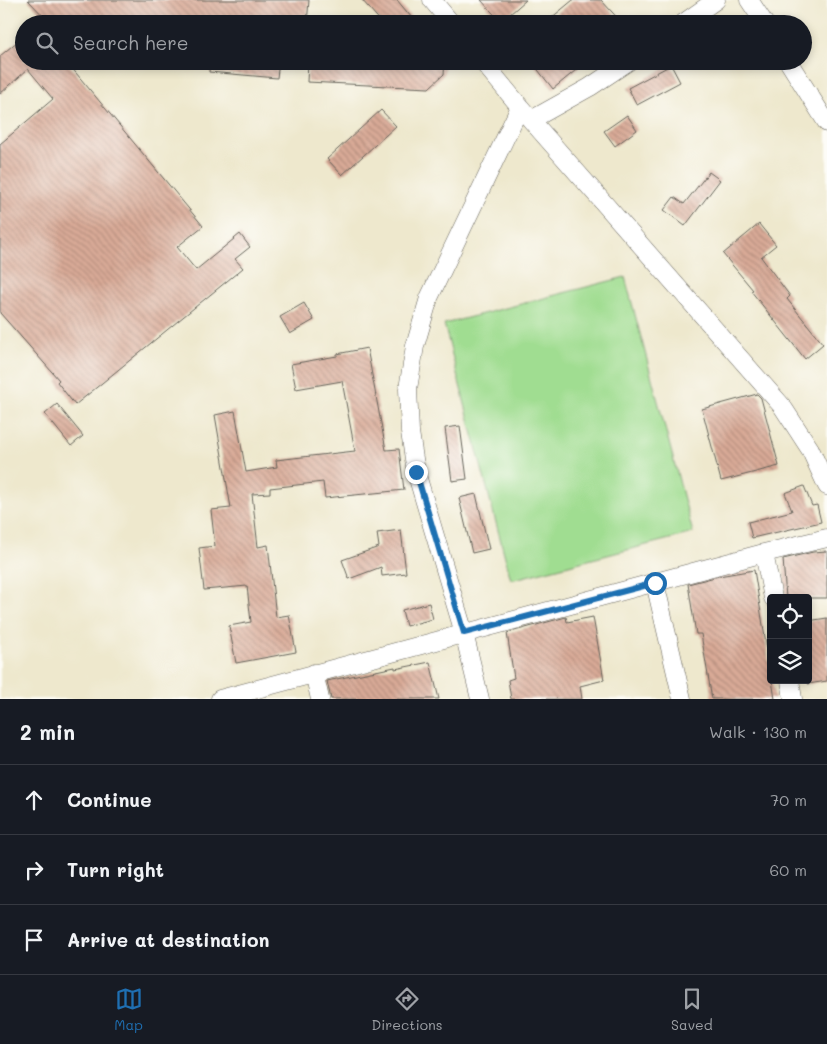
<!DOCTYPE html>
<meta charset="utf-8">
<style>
:root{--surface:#171b24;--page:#242831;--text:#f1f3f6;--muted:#9ea1a6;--line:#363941;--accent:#1f6fb2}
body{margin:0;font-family:Mali,sans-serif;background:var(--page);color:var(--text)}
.controls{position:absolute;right:15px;bottom:15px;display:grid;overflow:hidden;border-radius:5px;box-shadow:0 2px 8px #0003}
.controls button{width:45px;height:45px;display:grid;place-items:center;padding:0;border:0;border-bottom:1px solid var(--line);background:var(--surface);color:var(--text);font:25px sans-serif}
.stop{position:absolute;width:15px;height:15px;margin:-11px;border:4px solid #1f6fb2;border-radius:50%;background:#fff}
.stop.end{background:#1f6fb2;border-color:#fff;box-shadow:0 1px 5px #0008}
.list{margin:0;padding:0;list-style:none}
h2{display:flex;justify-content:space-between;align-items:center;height:65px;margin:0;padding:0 20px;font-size:21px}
h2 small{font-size:16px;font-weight:400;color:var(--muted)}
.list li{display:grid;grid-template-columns:32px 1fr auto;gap:15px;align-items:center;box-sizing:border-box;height:70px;padding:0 20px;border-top:1px solid var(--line)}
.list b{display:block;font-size:19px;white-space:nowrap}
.list em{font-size:16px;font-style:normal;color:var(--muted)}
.icon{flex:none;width:28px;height:28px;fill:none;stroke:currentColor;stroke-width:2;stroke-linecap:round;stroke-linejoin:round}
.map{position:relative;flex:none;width:827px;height:699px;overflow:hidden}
.search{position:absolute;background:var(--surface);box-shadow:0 2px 8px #0003;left:15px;right:15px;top:15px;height:55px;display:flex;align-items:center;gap:12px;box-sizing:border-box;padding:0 18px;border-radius:28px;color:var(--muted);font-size:19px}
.sheet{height:275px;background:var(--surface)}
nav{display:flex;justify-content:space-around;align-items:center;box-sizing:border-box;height:70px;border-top:1px solid var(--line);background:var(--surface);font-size:14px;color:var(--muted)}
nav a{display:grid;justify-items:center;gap:2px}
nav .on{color:var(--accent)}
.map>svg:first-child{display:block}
.grass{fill:#a0dd91;stroke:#5e7c56}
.building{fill:url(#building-back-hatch)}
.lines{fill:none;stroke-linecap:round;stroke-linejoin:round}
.minor-casing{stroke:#66635a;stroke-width:19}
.minor{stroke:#fff;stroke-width:18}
.route{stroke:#1f6fb2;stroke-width:6}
</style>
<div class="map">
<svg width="827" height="699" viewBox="0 0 827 699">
<defs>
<pattern id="building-back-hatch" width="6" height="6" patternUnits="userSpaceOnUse" patternTransform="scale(1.25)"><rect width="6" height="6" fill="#d9aa97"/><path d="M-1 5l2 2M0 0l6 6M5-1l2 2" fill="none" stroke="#af8a7a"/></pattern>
</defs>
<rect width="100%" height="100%" fill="#fdfcf7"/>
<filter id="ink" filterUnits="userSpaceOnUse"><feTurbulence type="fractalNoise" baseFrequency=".02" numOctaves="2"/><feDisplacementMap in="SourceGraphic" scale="10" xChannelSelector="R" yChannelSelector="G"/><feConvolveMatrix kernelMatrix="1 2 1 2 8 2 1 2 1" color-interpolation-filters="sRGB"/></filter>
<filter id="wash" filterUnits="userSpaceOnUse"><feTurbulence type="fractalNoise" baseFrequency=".0096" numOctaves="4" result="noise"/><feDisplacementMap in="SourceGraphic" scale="20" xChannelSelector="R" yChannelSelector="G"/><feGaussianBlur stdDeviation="1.12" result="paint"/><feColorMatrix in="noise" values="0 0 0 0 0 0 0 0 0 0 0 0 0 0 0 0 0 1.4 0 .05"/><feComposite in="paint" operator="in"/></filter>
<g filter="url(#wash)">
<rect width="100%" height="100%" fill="#eee8cd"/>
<!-- grass -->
<path class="grass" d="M625,277L693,533L511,580L444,324Z"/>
<g id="blocks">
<!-- building -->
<path class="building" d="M28,0H309L307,24H51Z
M362,0H397L417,24H383Z
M481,0H526L501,22Z
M573,0H601L623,24H544Z
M24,36V61H66L203,226L177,247L196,270L240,234L250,247L235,259L243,268L75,405L57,382L59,380L0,313V144L53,99L28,69L0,94V56Z
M210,61H279L277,78L209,72Z
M308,61H445L444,74L429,88L307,82Z
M531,61H587L553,89Z
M671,65L680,82L637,105L628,88Z
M381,110L396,126L342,175L327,159Z
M627,115L637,130L615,146L604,131Z
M709,172L720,180L685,226L664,210L674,197L684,204Z
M759,224L776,245L761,257L790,296L787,299L823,344L805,359L751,291L753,290L723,254Z
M304,303L314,320L290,334L280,317Z
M367,348L386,450L399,449L404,490L325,498L323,482L270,488V493L252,494L258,547L268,545L276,617L289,615L296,652L236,663L229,626L251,622L247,586L204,590L199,548L215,546L211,510L231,508L215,415L235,411L246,472L277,467L276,460L355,451L342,381L296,389L291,364L337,356V354Z
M757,394L761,398L779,466L721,481L702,409Z
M57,404L83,436L71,446L45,414Z
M460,426L467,479L452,481L445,428Z
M804,486L812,506L817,505L821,522L752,538L748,522L792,511L785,493Z
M476,494L489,549L472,553L459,498Z
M401,530L406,573L382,576L381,567L349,579L342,560L379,547L377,533Z
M827,551V598H786L783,559L813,552Z
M754,570L775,699H712L701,634H696L688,584L719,576Z
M429,603L433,619L406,626L402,610Z
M566,617L567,622L593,617L604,680L580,686L582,699H511L508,680L514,678L507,633Z
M827,618V681L808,684V621Z
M430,662L439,699H331L327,681L395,667V669Z"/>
</g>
</g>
<g filter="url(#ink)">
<use href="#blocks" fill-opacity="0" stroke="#66635a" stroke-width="1"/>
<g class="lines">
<defs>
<path id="minor" d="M432,0L452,24
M749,0L765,24
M682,24L716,0
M482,61L531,120L782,406L810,449L827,486
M788,61L827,123
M531,120L590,87L629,61
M764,553L773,598
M655,583L682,699
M314,673L320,699
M790,680L793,699
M220,699L764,553L827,538
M480,699L464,633L416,472L410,432L408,389L415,346L429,298L520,107"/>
</defs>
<!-- minor casing -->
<use href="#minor" class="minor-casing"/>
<!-- minor -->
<use href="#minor" class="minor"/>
</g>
</g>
<g class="lines" filter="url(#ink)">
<!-- route -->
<path class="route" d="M416,472L464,633L655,583"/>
</g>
</svg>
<div class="controls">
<button><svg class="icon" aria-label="locate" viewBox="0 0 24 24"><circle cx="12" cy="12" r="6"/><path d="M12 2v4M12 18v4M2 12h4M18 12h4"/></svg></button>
<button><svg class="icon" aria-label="layers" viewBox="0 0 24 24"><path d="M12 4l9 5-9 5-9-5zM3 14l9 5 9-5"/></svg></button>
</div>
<div class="stop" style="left:655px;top:583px"></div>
<div class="stop end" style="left:416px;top:472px"></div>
<div class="search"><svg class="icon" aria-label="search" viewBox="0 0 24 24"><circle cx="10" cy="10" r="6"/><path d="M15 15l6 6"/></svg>Search here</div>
</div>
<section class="sheet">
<h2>2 min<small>Walk · 130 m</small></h2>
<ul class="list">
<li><svg class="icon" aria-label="ahead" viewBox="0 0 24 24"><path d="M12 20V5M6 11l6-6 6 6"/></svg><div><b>Continue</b></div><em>70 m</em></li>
<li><svg class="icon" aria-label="right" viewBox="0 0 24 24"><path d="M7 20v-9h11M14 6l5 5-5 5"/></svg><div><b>Turn right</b></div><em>60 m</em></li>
<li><svg class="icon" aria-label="arrive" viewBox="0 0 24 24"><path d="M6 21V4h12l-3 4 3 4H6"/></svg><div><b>Arrive at destination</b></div></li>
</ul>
</section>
<nav>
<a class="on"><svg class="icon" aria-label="map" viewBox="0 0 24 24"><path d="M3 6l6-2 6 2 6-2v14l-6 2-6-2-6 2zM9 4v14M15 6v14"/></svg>Map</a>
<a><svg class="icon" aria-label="directions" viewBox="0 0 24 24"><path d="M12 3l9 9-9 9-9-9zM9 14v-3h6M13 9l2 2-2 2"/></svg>Directions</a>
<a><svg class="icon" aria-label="saved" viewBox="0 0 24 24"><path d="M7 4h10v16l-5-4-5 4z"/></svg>Saved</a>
</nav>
